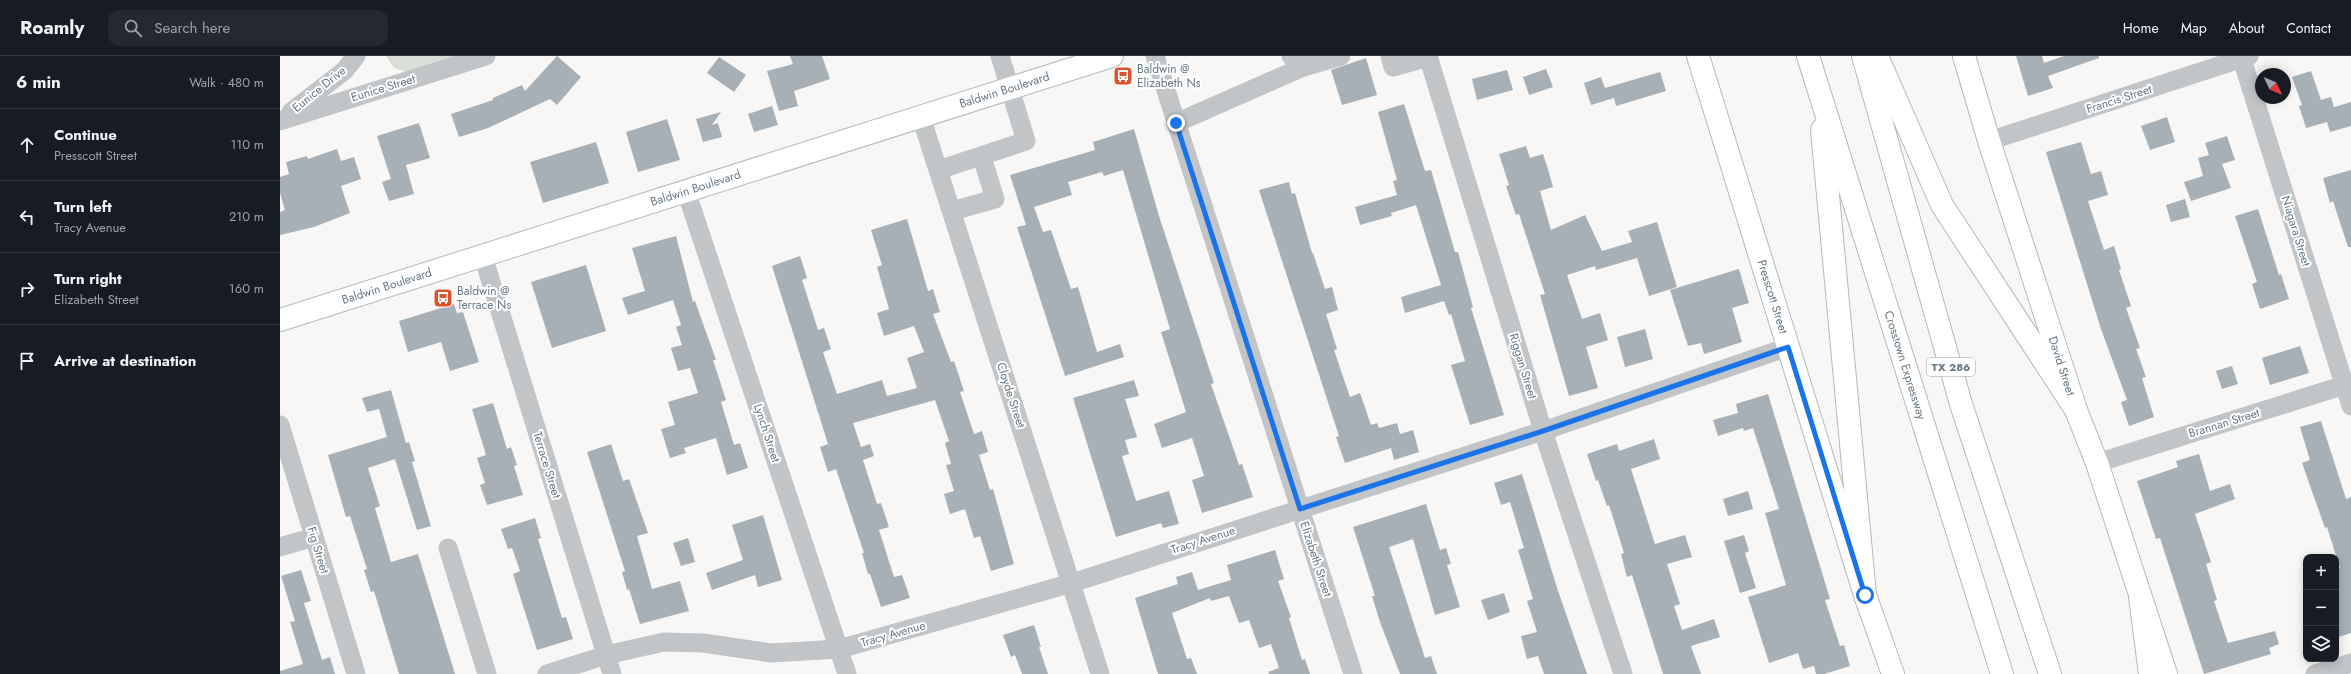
<!DOCTYPE html>
<meta charset="utf-8">
<style>
:root{--surface:#171b24;--page:#242831;--text:#f1f3f6;--muted:#9ea1a6;--line:#363941}
body{margin:0;font-family:Jost,sans-serif;background:var(--page);color:var(--text)}
.controls{position:absolute;right:12px;bottom:12px;display:grid;overflow:hidden;border-radius:8px;box-shadow:0 2px 10px #0003}
.controls button{width:36px;height:36px;display:grid;place-items:center;padding:0;border:0;border-bottom:1px solid var(--line);background:var(--surface);color:var(--text);font:20px sans-serif}
.compass{position:absolute;left:1975px;top:12px;width:36px;height:36px;border-radius:50%;background:var(--surface);box-shadow:0 2px 10px #0003;rotate:134deg}
.stop{position:absolute;width:12px;height:12px;margin:-9px;border:3px solid #1a73e8;border-radius:50%;background:#fff}
.stop.end{background:#1a73e8;border-color:#fff;box-shadow:0 1px 4px #0008}
.list{margin:0;padding:0;list-style:none}
h2{display:flex;justify-content:space-between;align-items:center;height:52px;margin:0;padding:0 16px;font-size:17px}
h2 small{font-size:13px;font-weight:400;color:var(--muted)}
.list li{display:grid;grid-template-columns:26px 1fr auto;gap:12px;align-items:center;box-sizing:border-box;height:72px;padding:0 16px;border-top:1px solid var(--line)}
.list b{display:block;font-size:15px;white-space:nowrap}
.list p{margin:0;font-size:13px;white-space:nowrap;color:var(--muted)}
.list em{font-size:13px;font-style:normal;color:var(--muted)}
.icon{flex:none;width:22px;height:22px;fill:none;stroke:currentColor;stroke-width:2;stroke-linecap:round;stroke-linejoin:round}
.map{position:relative;flex:none;width:2071px;height:618px;overflow:hidden}
header{display:flex;align-items:center;gap:24px;box-sizing:border-box;height:56px;padding:0 20px;background:var(--surface);border-bottom:1px solid var(--line)}
header strong{font-size:19px}
nav{display:flex;gap:22px;margin-inline-start:auto;font-size:14px}
.search{width:280px;height:36px;background:var(--page);display:flex;align-items:center;gap:10px;box-sizing:border-box;padding:0 14px;border-radius:12px;color:var(--muted);font-size:15px}
main{display:flex}
aside{flex:1;background:var(--surface)}
.map>svg:first-child{display:block}
.green{fill:#d9ded6}
.building{fill:#a7b0b6}
.lines{fill:none;stroke-linecap:round;stroke-linejoin:round}
.major-casing{stroke:#b4b9bc;stroke-width:24}
.highway-casing{stroke:#b4b8bb;stroke-width:24}
.minor{stroke:#c1c5c8;stroke-width:19}
.major{stroke:#fff;stroke-width:22}
.highway{stroke:#fff;stroke-width:22}
.route{stroke:#1a73e8;stroke-width:5}
.labels{text-anchor:middle;dominant-baseline:central;stroke-width:4;stroke-linejoin:round;paint-order:stroke}
.shield{fill:#fff;stroke:#95a1aa;stroke-width:1}
.shield-label{font-size:11px;font-weight:bold;fill:#677985}
.poi-label{font-size:12px;fill:#677985;stroke:#fff;text-anchor:start}
.street-label{font-size:12px;fill:#677985;stroke:#fff}
</style>
<header>
<strong>Roamly</strong>
<div class="search"><svg class="icon" aria-label="search" viewBox="0 0 24 24"><circle cx="10" cy="10" r="6"/><path d="M15 15l6 6"/></svg>Search here</div>
<nav><a>Home</a><a>Map</a><a>About</a><a>Contact</a></nav>
</header>
<main>
<aside>
<h2>6 min<small>Walk · 480 m</small></h2>
<ul class="list">
<li><svg class="icon" aria-label="ahead" viewBox="0 0 24 24"><path d="M12 20V5M6 11l6-6 6 6"/></svg><div><b>Continue</b><p>Presscott Street</p></div><em>110 m</em></li>
<li><svg class="icon" aria-label="left" viewBox="0 0 24 24"><path d="M17 20v-9H6M10 6l-5 5 5 5"/></svg><div><b>Turn left</b><p>Tracy Avenue</p></div><em>210 m</em></li>
<li><svg class="icon" aria-label="right" viewBox="0 0 24 24"><path d="M7 20v-9h11M14 6l5 5-5 5"/></svg><div><b>Turn right</b><p>Elizabeth Street</p></div><em>160 m</em></li>
<li><svg class="icon" aria-label="arrive" viewBox="0 0 24 24"><path d="M6 21V4h12l-3 4 3 4H6"/></svg><div><b>Arrive at destination</b></div></li>
</ul>
</aside>
<div class="map">
<svg width="2071" height="618" viewBox="0 0 2071 618">
<rect width="100%" height="100%" fill="#f8f7f5"/>
<!-- green -->
<path class="green" d="M106,0H178L127,16L114,12Z"/>
<!-- building -->
<path class="building" d="M277,0L301,21L277,49L270,43L208,72L179,81L171,58L213,44V42L242,29L245,35Z
M510,0H542L550,23L514,35L518,50L499,55L487,15L513,8Z
M1736,0H1762L1764,7L1784,0H1819V2L1768,20L1773,32L1748,40Z
M439,1L466,19L454,36L427,17Z
M1086,2L1097,39L1062,49L1051,14Z
M1266,13L1273,31L1249,39L1243,21Z
M1227,14L1233,34L1197,44L1192,23Z
M2031,15L2041,44L2051,41L2054,51L2071,46V70L2050,76L2047,66L2026,72L2019,50L2022,49L2012,21Z
M1380,16L1386,35L1336,50L1334,42L1311,49L1304,27L1321,21L1325,32Z
M1124,48L1145,115L1151,114L1175,196H1178L1193,251L1191,252L1224,359L1190,369L1171,309L1185,305L1171,258L1169,259L1164,245L1125,257L1121,241L1161,229L1136,149L1111,157L1112,160L1080,169L1075,151L1117,139L1113,125L1117,124L1098,56Z
M492,50L498,69L474,76L468,58Z
M441,56L432,69L438,67L442,81L423,86L416,63Z
M1887,61L1895,86L1870,94L1861,70Z
M387,63L400,104L358,116L346,76Z
M139,67L150,102L126,109L134,138L109,145L102,126L111,123L97,80Z
M854,73L879,160L926,303L934,327L931,328L959,409L962,408L973,441L922,457L912,424L924,420L912,382L882,392L874,368L906,356L881,276L890,273L843,114L824,120L822,116L788,126L792,139L754,151L763,176L771,174L791,233L798,231L817,296L840,288L844,301L785,320L737,171L746,169L730,119L815,94L813,86Z
M1947,80L1955,104L1942,108L1951,132L1911,145L1904,126L1923,120L1918,102L1929,99L1925,87Z
M316,86L329,127L263,147L250,106Z
M1801,86L1811,118L1821,115L1828,139L1808,145L1824,194L1834,190L1841,213L1839,214L1851,250L1846,252L1860,292L1856,293L1866,321L1862,322L1874,361L1849,370L1841,346L1847,344L1821,273L1766,96Z
M1246,90L1250,102L1263,98L1267,110L1273,131L1260,135L1271,174L1305,159L1322,195L1352,186L1348,175L1377,166L1397,231L1369,240L1357,202L1316,214L1315,210L1287,219L1302,263L1320,257L1328,284L1306,291L1318,332L1289,340L1260,239L1265,238L1239,158L1236,159L1226,130L1229,129L1219,98Z
M57,93L61,105L74,101L81,123L61,130L70,157L34,171L0,179V156L5,154L0,137V121L9,118L6,106L27,100L28,103Z
M2071,114V191H2068L2053,145L2050,147L2043,122Z
M1009,126L1012,138L1015,137L1032,197H1033L1045,233L1052,231L1058,254L1046,258L1057,293L1054,294L1070,341L1080,337L1091,369L1097,367L1099,372L1117,367L1120,378L1133,374L1139,396L1114,404L1111,392L1065,407L1056,381L1059,380L979,134Z
M1905,143L1910,161L1891,166L1886,149Z
M1978,153L1999,219L2001,218L2009,243L1980,253L1972,228L1977,226L1955,160Z
M627,163L648,235L653,233L660,256L653,258L671,306L674,305L684,335L680,336L694,378L702,375L708,396L699,399L710,434L713,433L734,508L711,515L700,480L694,482L685,453L670,458L664,438L674,435L666,409L671,408L665,387L669,385L655,344L573,367L581,391L590,388L594,400L583,404L597,448L601,447L609,471L599,474L614,521L622,519L630,542L601,551L590,518H588L582,497H584L556,413L548,416L540,391L548,388L492,210L520,200L527,222L522,224L538,274L544,272L551,293L543,296L557,338L602,324L607,340L637,332L627,302L644,296L634,270L604,280L597,257L609,253L597,211L602,209L591,174Z
M396,180L413,246L415,245L436,304H433L446,344L441,346L454,389L460,387L468,412L447,419L436,382L404,392L406,397L390,402L381,373L395,369L388,346L418,337L410,312L398,315L391,292L402,289L396,271L401,269L393,244L348,259L342,242L365,235L352,192Z
M306,209L326,275L272,292L251,226Z
M1459,213L1469,247L1452,252L1462,286L1424,298L1421,287L1408,290L1390,234Z
M174,248L177,257L183,256L199,306L170,315L161,286L128,296L119,265Z
M1365,273L1373,303L1345,311L1337,281Z
M2020,290L2029,317L1990,329L1982,302Z
M1952,310L1958,328L1942,333L1936,315Z
M854,324L859,340L845,343L857,381L845,384L849,398L842,400L856,445L889,435L899,468L883,472L881,467L836,481L793,342Z
M111,334L126,387L129,386L135,405L132,406L151,470L137,474L115,403L88,412L100,450L95,452L111,506L138,498L175,618H119L94,535L91,536L84,514L87,513L70,460L66,461L48,399L107,381L99,353L87,356L82,342Z
M1488,338L1550,543L1545,544L1560,590L1564,589L1570,610L1544,618H1536L1534,610L1523,613L1518,597L1489,607L1468,541L1506,529L1485,457L1499,453L1473,372L1464,375L1463,372L1438,380L1433,364L1458,357L1456,348Z
M213,347L227,393L231,391L237,409L234,410L243,439L207,449L200,429L205,427L197,402L206,399L192,353Z
M2041,365L2066,443L2071,441V577L2056,582V513L2060,512L2047,471L2045,472L2022,407L2030,404L2020,371Z
M1374,383L1380,403L1351,413L1375,488L1405,479L1412,501L1387,508L1400,548L1394,550L1402,574L1434,563L1440,581L1411,590L1421,618H1383L1352,519L1347,521L1341,498L1344,497L1329,449L1327,450L1318,424L1316,425L1307,398L1337,388L1339,395Z
M331,388L343,425L349,423L368,477L357,480L372,533L400,525L409,555L360,568L349,533L347,534L342,516L345,515L307,396Z
M1919,398L1930,435L1950,428L1955,443L1915,458L1931,506L1926,508L1937,544L1934,545L1948,587L1995,575L1999,588L1989,592L1991,598L1924,618L1880,482L1876,483L1857,425L1898,411L1896,405Z
M1242,418L1278,535L1307,618H1264L1258,600L1247,603L1241,580L1257,576L1247,545L1253,543L1238,494L1244,492L1230,446L1221,449L1214,427Z
M1468,435L1473,453L1448,460L1443,443Z
M1146,448L1160,494L1166,492L1171,508L1167,509L1180,551L1155,559L1133,483L1109,491L1145,602L1151,600L1157,618H1120L1100,566L1092,540H1095L1073,471Z
M483,459L502,524L478,531L475,519L432,534L426,517L463,504L452,469Z
M255,462L261,482L258,483L282,562L286,561L293,583L257,594L233,518L240,515L232,492L228,493L221,473Z
M1464,479L1469,495L1465,497L1476,532L1460,537L1444,485Z
M408,482L415,506L401,510L393,487Z
M995,494L1004,523L998,525L1011,561L1009,562L1022,604L1025,603L1030,618H989L988,616L999,612L991,588L979,592L969,564L959,567L949,540L931,545L930,542L892,557L907,603L911,602L917,618H878L855,542L898,528L896,521L912,516L918,534L951,524L947,509Z
M21,514L31,545L24,547L42,604L50,601L55,618H0V615L23,608L10,566L15,565L1,520Z
M1224,537L1230,556L1208,564L1201,544Z
M754,569L761,591H759L768,618H742L735,599L731,601L723,579Z"/>
<g class="lines">
<defs>
<g id="major">
<path id="s1" d="M1418,0L1585,539L1613,618"/>
<path id="s2" d="M1684,0L1709,85L1796,354L1817,407L1886,618"/>
<path id="s3" d="M0,264L832,0"/>
</g>
<g id="highway">
<path id="s4" d="M1528,0L1722,618"/>
<path d="M1583,0L1681,348L1770,618"/>
<path d="M1597,0L1662,149L1796,354"/>
<path d="M1542,74L1585,539"/>
<path d="M1860,541L1870,618"/>
</g>
</defs>
<!-- major casing -->
<use href="#major" class="major-casing"/>
<!-- highway casing -->
<use href="#highway" class="highway-casing"/>
<!-- minor -->
<path class="minor" d="M875,0L1073,618
M1011,0L1023,11
M1110,0L1113,11L1148,1
M1148,0L1263,375L1343,618
M1961,0L2071,350
M11,56L64,15L76,0
M641,61L820,618
M0,65L206,0
M896,67L1023,11L1061,0
M1709,85L1969,0
M658,114L746,85L720,0
M406,135L567,618
M672,155L715,143L702,101
M203,200L332,618
M0,369L76,618
M1817,407L2071,327
M0,491L34,481
M168,492L207,618
M267,618L326,599L384,586L423,587L491,597L559,593L792,527L1263,375L1508,291
M2035,618L2071,607"/>
<!-- major -->
<use href="#major" class="major"/>
<!-- highway -->
<use href="#highway" class="highway"/>
</g>
<g class="lines">
<!-- route -->
<path class="route" d="M896,67L1020,453L1263,375L1508,291L1585,539"/>
</g>
<!-- icons -->
<defs>
<symbol id="bus-square" viewBox="-11 -11 22 22"><rect x="-9" y="-9" width="18" height="18" rx="4" fill="#de512e" stroke="#fff"/><path d="M-5-6H5V4H4V6H2V4H-2V6H-4V4H-5ZM-3.5-4V0h7V-4ZM-3.5 1.2v1.5H-2V1.2ZM2 1.2v1.5H3.5V1.2Z" fill="#fff"/></symbol>
</defs>
<g fill-rule="evenodd">
<use href="#bus-square" x="832" y="9" width="22" height="22"/>
<use href="#bus-square" x="152" y="231" width="22" height="22"/>
</g>
<g class="labels">
<!-- shield labels -->
<rect class="shield" x="1647" y="302" width="48" height="18" rx="3"/>
<g class="shield-label">
<text x="1671" y="311">TX 286</text>
</g>
<!-- poi labels -->
<g class="poi-label">
<text x="857" y="13">Baldwin @<tspan x="857" dy="14">Elizabeth Ns</tspan></text>
<text x="177" y="235">Baldwin @<tspan x="177" dy="14">Terrace Ns</tspan></text>
</g>
<!-- street labels -->
<g class="street-label">
<text transform="translate(103 32) rotate(-17)">Eunice Street</text>
<text transform="translate(39 33) rotate(-39)">Eunice Drive</text>
<text stroke="none"><textPath href="#s3" startOffset="760">Baldwin Boulevard</textPath></text>
<text transform="translate(1839 43) rotate(-18)">Francis Street</text>
<text stroke="none"><textPath href="#s3" startOffset="436">Baldwin Boulevard</textPath></text>
<text transform="translate(2016 175) rotate(73)">Niagara Street</text>
<text stroke="none"><textPath href="#s3" startOffset="112">Baldwin Boulevard</textPath></text>
<text stroke="none"><textPath href="#s1" startOffset="252">Presscott Street</textPath></text>
<text stroke="none"><textPath href="#s4" startOffset="324">Crosstown Expressway</textPath></text>
<text transform="translate(1243 310) rotate(73)">Riggan Street</text>
<text stroke="none"><textPath href="#s2" startOffset="325">David Street</textPath></text>
<text transform="translate(731 339) rotate(72)">Cloyde Street</text>
<text transform="translate(1944 367) rotate(-17)">Brannan Street</text>
<text transform="translate(487 377) rotate(72)">Lynch Street</text>
<text transform="translate(267 409) rotate(73)">Terrace Street</text>
<text transform="translate(923 484) rotate(-18)">Tracy Avenue</text>
<text transform="translate(38 494) rotate(73)">Fig Street</text>
<text transform="translate(1036 503) rotate(72)">Elizabeth Street</text>
<text transform="translate(613 578) rotate(-16)">Tracy Avenue</text>
</g>
</g>
</svg>
<div class="controls">
<button>+</button>
<button>−</button>
<button><svg class="icon" aria-label="layers" viewBox="0 0 24 24"><path d="M12 4l9 5-9 5-9-5zM3 14l9 5 9-5"/></svg></button>
</div>
<svg class="compass" viewBox="-18 -18 36 36"><path d="M0-13l5 13h-10z" fill="#e53935"/><path d="M0 13l5-13h-10z" fill="#9ea1a6"/></svg>
<div class="stop" style="left:1585px;top:539px"></div>
<div class="stop end" style="left:896px;top:67px"></div>
</div>
</main>
